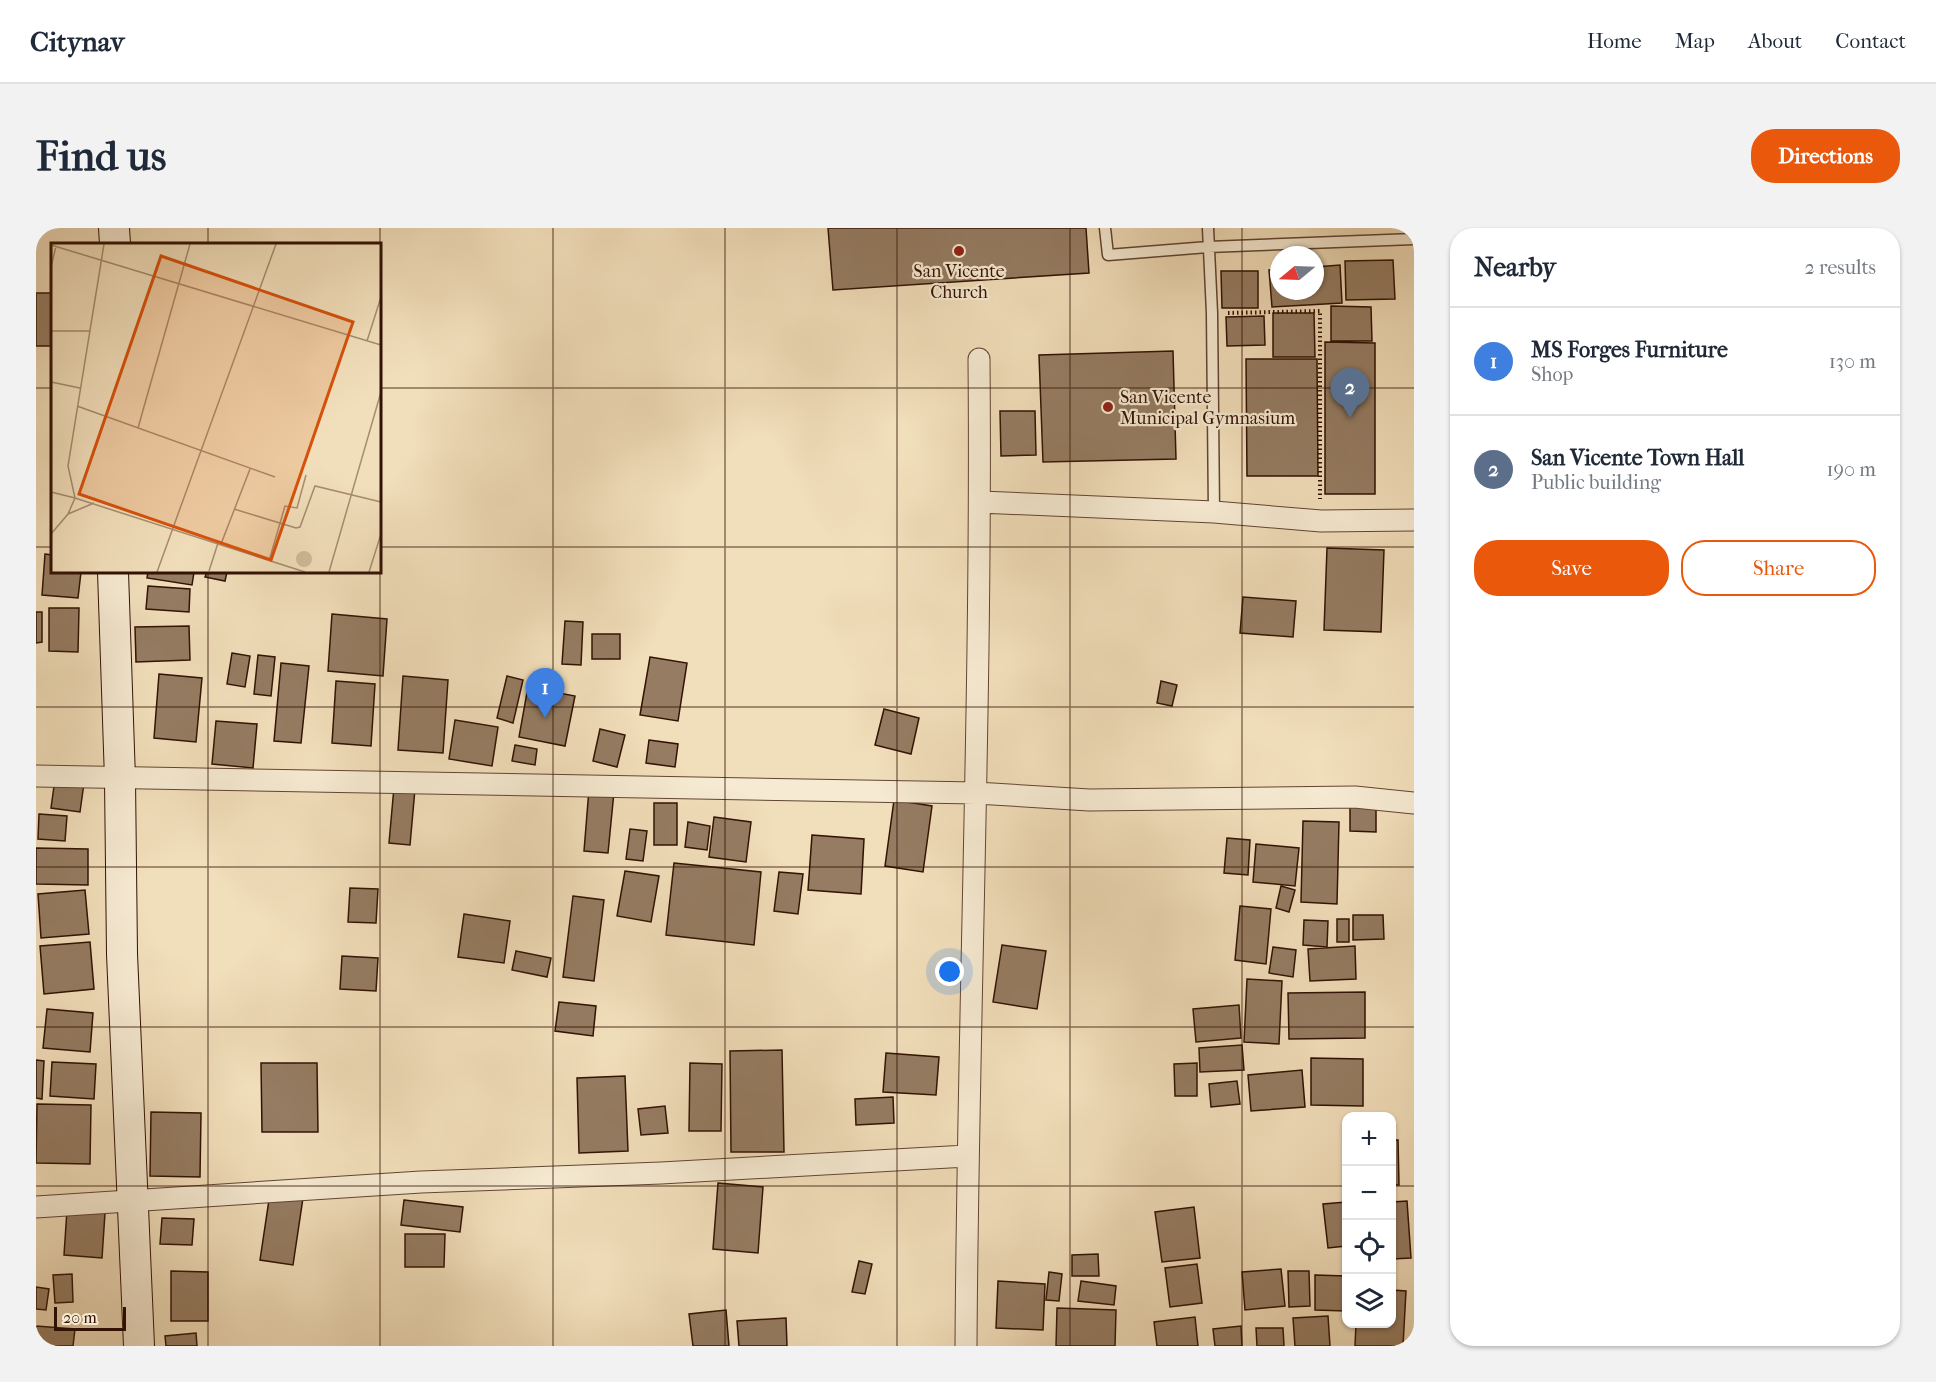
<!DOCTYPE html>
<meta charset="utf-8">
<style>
:root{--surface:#fff;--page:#f2f2f3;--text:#1f2937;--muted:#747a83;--line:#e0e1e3;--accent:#ea580c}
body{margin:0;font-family:"IM FELL French Canon",serif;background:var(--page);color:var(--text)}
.controls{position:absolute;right:18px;bottom:18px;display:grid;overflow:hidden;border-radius:12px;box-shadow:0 2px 4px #0004}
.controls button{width:54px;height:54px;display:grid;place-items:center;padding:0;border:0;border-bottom:2px solid var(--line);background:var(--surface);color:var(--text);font:30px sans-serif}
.compass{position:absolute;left:1234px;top:18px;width:54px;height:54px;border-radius:50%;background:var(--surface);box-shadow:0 2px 4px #0004;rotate:251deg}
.scale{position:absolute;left:18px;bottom:15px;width:72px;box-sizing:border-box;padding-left:6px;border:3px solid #321203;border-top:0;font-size:16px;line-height:21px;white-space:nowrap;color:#321203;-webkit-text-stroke:4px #f6ead2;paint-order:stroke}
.you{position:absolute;left:914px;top:744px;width:21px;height:21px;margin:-15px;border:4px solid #fff;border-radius:50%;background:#1a73e8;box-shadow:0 0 0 9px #1a73e833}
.badge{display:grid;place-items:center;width:39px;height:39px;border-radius:50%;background:var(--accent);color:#fff;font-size:20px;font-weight:700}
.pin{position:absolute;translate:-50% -50px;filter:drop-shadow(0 2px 3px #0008)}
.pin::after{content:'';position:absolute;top:32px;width:21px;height:18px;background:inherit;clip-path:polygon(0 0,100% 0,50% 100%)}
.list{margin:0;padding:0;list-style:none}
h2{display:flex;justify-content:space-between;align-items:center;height:78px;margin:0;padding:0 24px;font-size:26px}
h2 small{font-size:20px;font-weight:400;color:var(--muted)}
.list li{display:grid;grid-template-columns:39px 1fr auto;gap:18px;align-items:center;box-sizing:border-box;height:108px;padding:0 24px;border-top:2px solid var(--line)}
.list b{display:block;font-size:22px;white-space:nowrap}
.list p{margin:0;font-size:20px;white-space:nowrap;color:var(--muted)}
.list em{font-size:20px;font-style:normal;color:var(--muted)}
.actions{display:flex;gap:12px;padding:18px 24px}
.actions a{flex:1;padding:14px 0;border:2px solid var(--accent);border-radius:24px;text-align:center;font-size:21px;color:var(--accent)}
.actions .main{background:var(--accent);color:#fff}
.icon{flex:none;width:33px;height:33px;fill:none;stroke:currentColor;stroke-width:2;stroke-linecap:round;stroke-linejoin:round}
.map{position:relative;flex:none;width:1378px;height:1118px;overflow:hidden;border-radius:24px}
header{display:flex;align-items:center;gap:36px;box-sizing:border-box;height:84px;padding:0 30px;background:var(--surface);border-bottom:2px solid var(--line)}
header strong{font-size:28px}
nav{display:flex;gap:33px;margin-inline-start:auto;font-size:21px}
.intro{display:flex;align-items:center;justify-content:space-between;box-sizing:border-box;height:144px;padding:0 36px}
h1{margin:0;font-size:42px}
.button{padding:15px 27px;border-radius:24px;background:var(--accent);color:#fff;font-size:21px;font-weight:700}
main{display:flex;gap:36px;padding:0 36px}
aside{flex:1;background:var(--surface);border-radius:24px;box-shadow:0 2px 4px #0004}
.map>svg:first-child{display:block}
.building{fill:#957c62;stroke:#321203;stroke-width:1.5}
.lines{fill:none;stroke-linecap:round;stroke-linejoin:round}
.lane-casing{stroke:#624531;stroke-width:13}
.street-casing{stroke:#624531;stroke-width:23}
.secondary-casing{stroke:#321203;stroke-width:32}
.path{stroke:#321203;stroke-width:4;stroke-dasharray:1.5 3;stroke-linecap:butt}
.lane{stroke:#f6ead2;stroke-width:10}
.street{stroke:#f6ead2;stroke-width:21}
.secondary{stroke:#f6ead2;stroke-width:30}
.grid{fill:none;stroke:#321203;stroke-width:1.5;stroke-opacity:0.55}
.poi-dot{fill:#8f2418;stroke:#f6ead2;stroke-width:2}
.labels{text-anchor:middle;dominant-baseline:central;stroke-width:4.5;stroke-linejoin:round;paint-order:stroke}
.poi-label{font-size:18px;fill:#321203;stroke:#f6ead2}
.inset-road{fill:none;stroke:#a58c71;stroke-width:1.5}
.view{fill:#d6520b;fill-opacity:0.15;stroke:#d6520b;stroke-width:3}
.inset-edge{fill:none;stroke:#321203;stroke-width:3}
</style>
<header>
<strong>Citynav</strong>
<nav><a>Home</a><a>Map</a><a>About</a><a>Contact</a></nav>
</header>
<div class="intro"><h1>Find us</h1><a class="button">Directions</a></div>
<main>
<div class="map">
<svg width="1378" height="1118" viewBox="0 0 1378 1118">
<rect width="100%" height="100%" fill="#f1deba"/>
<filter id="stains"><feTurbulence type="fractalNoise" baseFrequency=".00333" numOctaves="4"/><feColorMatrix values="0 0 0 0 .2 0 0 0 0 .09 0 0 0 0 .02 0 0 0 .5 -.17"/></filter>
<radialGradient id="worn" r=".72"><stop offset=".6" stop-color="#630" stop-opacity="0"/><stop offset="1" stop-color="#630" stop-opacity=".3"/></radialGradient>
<!-- building -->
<path class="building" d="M792,0H1050L1053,45L797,62Z
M1357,32L1359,71L1310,72L1309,33Z
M1304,37L1306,75L1236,79L1233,42L1243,41V63H1279V39Z
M1185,43H1222V80H1186Z
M0,65H16V118H0Z
M1295,78L1335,79L1336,113H1295Z
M1237,85H1278L1279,129H1237Z
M1228,88L1229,117L1191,118L1190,89Z
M1289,114L1339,115V266H1289Z
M1137,123L1140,231L1007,234L1003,127Z
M1210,131H1281L1282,248H1211Z
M964,183H999L1000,227L965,228Z
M1291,320L1348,322L1345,404L1288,402Z
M9,326L16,327V344H45L42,370L6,367Z
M112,344H158L156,357L111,350Z
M171,344H191L189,353L169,349Z
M112,358L154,361L153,384L110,381Z
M1207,369L1260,373L1257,409L1204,405Z
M13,380H43L42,424L13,423Z
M0,384H6V414L0,415Z
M296,386L351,391L347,448L292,443Z
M529,393L547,394L545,437L526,436Z
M153,398L154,432L100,434L99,399Z
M556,406H584V431H556Z
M196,425L214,428L209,459L191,456Z
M222,427L239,429L235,468L218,466Z
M614,429L651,435L642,493L604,487Z
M245,435L273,438L265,515L238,513Z
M123,446L166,450L160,514L118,510Z
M367,448L412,452L407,525L362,522Z
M471,448L487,452L477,495L461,490Z
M300,453L339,456L335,518L296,515Z
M1125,453L1141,457L1136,478L1121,475Z
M492,459L539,468L529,518L483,509Z
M848,481L883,490L875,526L839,517Z
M419,492L462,499L456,538L413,531Z
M180,493L221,496L217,540L176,536Z
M564,501L589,507L581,539L557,533Z
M613,512L642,516L639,539L610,535Z
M479,517L501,521L499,537L476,533Z
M19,551L48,555L44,584L15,580Z
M358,559L379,561L374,617L353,615Z
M553,561L578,564L572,625L548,623Z
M858,572L896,578L887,644L849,638Z
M618,575H641V617H618Z
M1314,578H1340V604L1314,603Z
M3,586L31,588L29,613L2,611Z
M678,589L715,594L710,634L673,629Z
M1267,593L1303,594L1301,676L1265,674Z
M652,594L674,598L671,622L649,619Z
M594,601L611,603L607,633L590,631Z
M776,607L828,611L825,666L772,662Z
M1191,610L1214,612L1212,647L1188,645Z
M1220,616L1263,620L1259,658L1217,654Z
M0,620L52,621V657L0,656Z
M638,635L725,644L718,717L630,707Z
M589,643L623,648L615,694L581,688Z
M743,644L767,646L762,686L738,683Z
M1245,658L1259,662L1253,684L1240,680Z
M314,660L342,661L340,695L312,694Z
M49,662L53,706L5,710L2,666Z
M537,668L568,672L558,753L527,749Z
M1204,678L1235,681L1230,736L1199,732Z
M428,686L474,693L468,735L422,729Z
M1317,687H1347L1348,711L1317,712Z
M1301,691H1313V714H1301Z
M1268,692L1292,693L1291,719L1267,717Z
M54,714L58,761L8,766L4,718Z
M966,717L1010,723L1001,781L957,774Z
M1319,718L1320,751L1274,753L1272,721Z
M1237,719L1260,722L1257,749L1233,745Z
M480,723L515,730L511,749L476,742Z
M306,728L342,730L340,763L304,761Z
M1211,751L1246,753L1243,816L1208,814Z
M1329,764V810L1253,811L1252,765Z
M523,774L560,778L557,808L519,803Z
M1203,777L1205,810L1160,814L1157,781Z
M11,781L57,785L54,824L7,820Z
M1206,817L1208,842L1164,844L1163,820Z
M746,822L748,924H695L694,823Z
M850,825L903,829L900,867L847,864Z
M1275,830L1327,831V878L1275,877Z
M0,832L8,833L6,871L0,870Z
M16,834L60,836L58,871L14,868Z
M225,835H281L282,904H226Z
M654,835L686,836L685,903H653Z
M1161,835V868H1139L1138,836Z
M1266,842L1269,879L1215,883L1212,847Z
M589,848L592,923L543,925L541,850Z
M1201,853L1204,876L1175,879L1173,856Z
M857,869L858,895L820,897L819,871Z
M1,876L55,877L54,936L0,935Z
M629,878L632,905L605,907L602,881Z
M115,884L165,885L164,949L114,948Z
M1356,912H1362L1363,957H1356Z
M682,955L727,959L722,1025L677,1021Z
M234,965L267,970L257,1037L224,1032Z
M368,972L427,979L424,1004L365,997Z
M1371,973L1375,1030L1356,1031V974Z
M1310,974V1018L1292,1020L1287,976Z
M1158,979L1164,1030L1126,1034L1119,984Z
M31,982L69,985L66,1030L28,1027Z
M126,990L158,991L156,1017L124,1016Z
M369,1006H409L408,1039H369Z
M1062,1026L1063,1048H1036V1027Z
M823,1033L836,1036L829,1066L816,1064Z
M1161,1036L1166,1075L1134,1079L1129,1040Z
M1245,1041L1249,1078L1209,1082L1206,1044Z
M135,1043L172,1044V1093H135Z
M1252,1043H1273L1274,1078L1253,1079Z
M1013,1044L1026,1046L1023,1073L1010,1072Z
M36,1046L37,1074L19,1075L17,1047Z
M1279,1047L1310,1048V1083L1279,1082Z
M962,1053L1009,1056L1007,1102L960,1100Z
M1045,1053L1080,1058L1078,1077L1042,1073Z
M0,1059L13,1061L10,1082L0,1081Z
M1356,1062L1370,1063L1367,1118H1319L1320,1096H1356Z
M1021,1080L1080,1082L1079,1118H1020Z
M690,1082L693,1118H657L653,1086Z
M1292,1088L1294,1118H1259L1257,1090Z
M1159,1089L1162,1118H1121L1118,1094Z
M750,1090L751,1118H703L701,1093Z
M0,1098L39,1101L37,1118H0Z
M1205,1098L1206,1118H1179L1177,1101Z
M1220,1100H1247L1248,1118H1221Z
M160,1105L161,1118H130L129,1108Z"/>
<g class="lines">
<defs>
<path id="lane" d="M1069,0L1072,27L1172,19L1378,11
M1172,0L1176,85L1178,284"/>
<path id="street" d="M944,274L1178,284L1285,293L1378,292
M0,548L940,565L1053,572L1319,569L1378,575
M0,979L385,954L625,945L931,928
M930,1118C932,789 946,460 943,131"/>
<path id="secondary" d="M78,0L79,16
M77,344L84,551L86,726L103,1118"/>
</defs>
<!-- lane casing -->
<use href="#lane" class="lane-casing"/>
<!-- street casing -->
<use href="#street" class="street-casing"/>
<!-- secondary casing -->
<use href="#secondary" class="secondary-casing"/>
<!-- path -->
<path class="path" d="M1192,85L1284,83V271"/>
<!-- lane -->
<use href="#lane" class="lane"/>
<!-- street -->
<use href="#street" class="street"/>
<!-- secondary -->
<use href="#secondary" class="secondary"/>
</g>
<!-- grid -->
<path class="grid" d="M172,0V16M344,0V1118M517,0V1118M689,0V1118M861,0V1118M1034,0V1118M1206,0V1118M0,160H16M344,160H1378M0,319H16M344,319H1378M172,344V1118M0,479H1378M0,639H1378M0,799H1378M0,958H1310M1356,958H1378"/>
<!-- markers -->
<g class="poi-dot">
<circle cx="923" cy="23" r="6"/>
<circle cx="1072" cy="179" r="6"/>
</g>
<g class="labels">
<!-- poi labels -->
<g class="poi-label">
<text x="923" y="43">San Vicente<tspan x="923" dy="21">Church</tspan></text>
<text x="1084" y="169" text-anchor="start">San Vicente<tspan x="1084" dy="21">Municipal Gymnasium</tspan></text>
</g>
</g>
<!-- overview -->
<g transform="translate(15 15)">
<rect width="330" height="330" fill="#f1deba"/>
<path d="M245 316a8 8 0 1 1 16 0a8 8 0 1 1-16 0Z" fill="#d1bb9b"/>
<path class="inset-road" d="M0,2L330,102M0,24L5,3M0,88H39M316,98L330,54M0,139L29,145M26,163L224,234M87,185L139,1M0,249L24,255M24,255L254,329M183,266L245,285L249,284L264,243L330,259M17,271L43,260M0,291L17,271L24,255L17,223L53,1M170,301L199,226M218,318L234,263L246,265L255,232M158,328L167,300M106,329L225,1M278,329L330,149M318,329L330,291"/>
<path class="view" d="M110,13L302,79L220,317L28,251Z"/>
<rect width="330" height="330" class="inset-edge"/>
</g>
<rect width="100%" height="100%" filter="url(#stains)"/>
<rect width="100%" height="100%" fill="url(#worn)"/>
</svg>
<div class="controls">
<button>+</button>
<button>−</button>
<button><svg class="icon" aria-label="locate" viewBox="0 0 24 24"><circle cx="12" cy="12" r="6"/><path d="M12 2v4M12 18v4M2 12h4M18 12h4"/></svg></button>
<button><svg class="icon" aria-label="layers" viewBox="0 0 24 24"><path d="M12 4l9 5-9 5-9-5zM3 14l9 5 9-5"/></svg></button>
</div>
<svg class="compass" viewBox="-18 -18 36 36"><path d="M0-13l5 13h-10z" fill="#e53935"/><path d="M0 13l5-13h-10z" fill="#747a83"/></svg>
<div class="scale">20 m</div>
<div class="you"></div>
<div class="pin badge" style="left:509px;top:490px;background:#3f7fe0">1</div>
<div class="pin badge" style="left:1314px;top:190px;background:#5c6f8a">2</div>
</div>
<aside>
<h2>Nearby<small>2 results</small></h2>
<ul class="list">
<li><span class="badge" style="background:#3f7fe0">1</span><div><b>MS Forges Furniture</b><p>Shop</p></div><em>130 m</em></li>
<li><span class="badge" style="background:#5c6f8a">2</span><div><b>San Vicente Town Hall</b><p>Public building</p></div><em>190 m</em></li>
</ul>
<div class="actions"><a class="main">Save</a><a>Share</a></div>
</aside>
</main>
